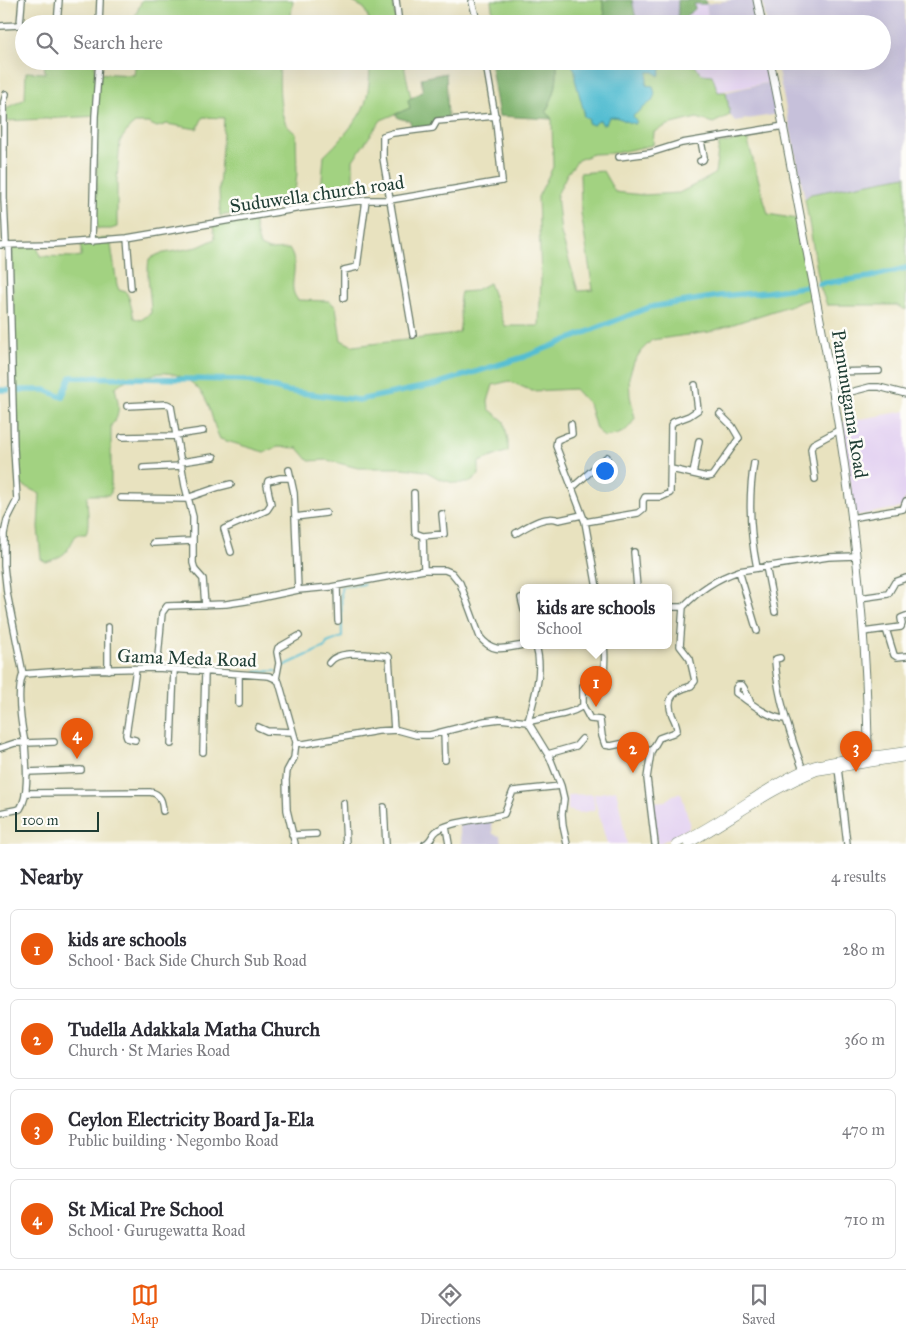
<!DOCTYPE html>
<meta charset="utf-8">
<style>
:root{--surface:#fff;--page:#f7f7f7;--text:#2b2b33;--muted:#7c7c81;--line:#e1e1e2;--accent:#ea580c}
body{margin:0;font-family:"IM FELL Great Primer",serif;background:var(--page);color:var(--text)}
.scale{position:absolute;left:15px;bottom:12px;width:84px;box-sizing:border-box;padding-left:5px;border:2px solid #1f3d34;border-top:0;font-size:14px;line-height:18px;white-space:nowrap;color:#1f3d34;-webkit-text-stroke:4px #fdfcf7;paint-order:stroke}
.you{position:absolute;left:604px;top:470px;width:18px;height:18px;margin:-12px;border:4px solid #fff;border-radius:50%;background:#1a73e8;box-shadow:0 0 0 8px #1a73e833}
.badge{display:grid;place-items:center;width:32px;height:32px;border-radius:50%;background:var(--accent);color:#fff;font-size:16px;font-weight:700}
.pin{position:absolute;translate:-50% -41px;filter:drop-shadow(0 1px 2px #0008)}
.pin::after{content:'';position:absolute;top:26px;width:18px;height:15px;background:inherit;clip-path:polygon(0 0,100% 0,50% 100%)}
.popup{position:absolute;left:520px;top:584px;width:152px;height:65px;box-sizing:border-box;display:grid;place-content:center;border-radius:8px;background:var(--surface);filter:drop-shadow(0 1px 4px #0005);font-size:16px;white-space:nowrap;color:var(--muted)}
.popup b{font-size:19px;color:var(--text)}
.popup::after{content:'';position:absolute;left:50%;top:100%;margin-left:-10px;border:10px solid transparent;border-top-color:var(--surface)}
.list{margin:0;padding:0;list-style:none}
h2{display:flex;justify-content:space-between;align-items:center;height:65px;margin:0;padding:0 20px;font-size:21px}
h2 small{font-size:16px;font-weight:400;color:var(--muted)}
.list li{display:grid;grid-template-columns:32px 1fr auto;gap:15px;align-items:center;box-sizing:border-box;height:80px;margin:0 10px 10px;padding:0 10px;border:1px solid var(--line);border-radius:8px}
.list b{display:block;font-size:19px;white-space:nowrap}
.list p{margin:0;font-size:16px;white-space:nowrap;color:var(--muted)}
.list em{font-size:16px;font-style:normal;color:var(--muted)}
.icon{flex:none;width:28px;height:28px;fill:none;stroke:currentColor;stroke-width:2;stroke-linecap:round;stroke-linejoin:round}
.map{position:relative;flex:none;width:906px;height:844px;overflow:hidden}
.search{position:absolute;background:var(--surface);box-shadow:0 5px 20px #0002;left:15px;right:15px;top:15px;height:55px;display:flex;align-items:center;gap:12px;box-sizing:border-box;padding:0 18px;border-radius:28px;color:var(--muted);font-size:19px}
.sheet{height:425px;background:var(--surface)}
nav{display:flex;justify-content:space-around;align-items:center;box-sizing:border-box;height:70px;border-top:1px solid var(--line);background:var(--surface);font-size:14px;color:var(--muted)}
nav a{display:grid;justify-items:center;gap:2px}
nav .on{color:var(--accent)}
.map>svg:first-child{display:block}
.built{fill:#e4d3f2}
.industrial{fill:#c6c0da}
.green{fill:#a2d281;stroke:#60885a}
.forest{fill:#81b46f;stroke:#507852}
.water{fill:#55bed2;stroke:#3a7e83}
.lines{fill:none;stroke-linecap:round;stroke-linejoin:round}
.stream{stroke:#55bed2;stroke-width:2}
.canal{stroke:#55bed2;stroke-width:5.5}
.minor-casing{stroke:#657765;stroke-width:8}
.major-casing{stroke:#657765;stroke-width:9}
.highway-casing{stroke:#657765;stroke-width:9}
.minor{stroke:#fff;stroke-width:5.5}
.major{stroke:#fff;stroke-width:7}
.highway{stroke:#fff;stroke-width:8}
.labels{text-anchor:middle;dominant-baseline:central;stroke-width:5;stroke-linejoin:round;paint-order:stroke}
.street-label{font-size:19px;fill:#1f3d34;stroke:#fdfcf7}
</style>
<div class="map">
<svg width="906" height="844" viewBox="0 0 906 844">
<rect width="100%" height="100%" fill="#fdfcf7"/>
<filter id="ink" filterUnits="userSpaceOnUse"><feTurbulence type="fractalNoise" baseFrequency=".02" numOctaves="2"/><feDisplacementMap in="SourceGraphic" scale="10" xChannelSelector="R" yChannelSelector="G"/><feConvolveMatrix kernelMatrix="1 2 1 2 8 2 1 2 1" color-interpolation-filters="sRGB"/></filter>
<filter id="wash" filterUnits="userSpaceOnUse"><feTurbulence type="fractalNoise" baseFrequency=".0096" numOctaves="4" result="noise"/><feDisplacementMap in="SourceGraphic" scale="20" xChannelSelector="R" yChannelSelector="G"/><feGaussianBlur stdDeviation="1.12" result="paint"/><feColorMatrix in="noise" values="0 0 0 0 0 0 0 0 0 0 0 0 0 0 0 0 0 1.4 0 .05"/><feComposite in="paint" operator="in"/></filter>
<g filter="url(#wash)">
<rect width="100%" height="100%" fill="#e8e2bf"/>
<!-- built -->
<path class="built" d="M694,3L706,4L709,24H687L686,16L695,9Z
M694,61H767L771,82L718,92L712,75L702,74L695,66Z
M906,411V497L904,501V507L854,516L843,422Z
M616,790L619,803L627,844H607L595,801L594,794Z
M681,793L689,820V828L658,844L651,805L653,802L665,801L673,795Z
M593,794L595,810L579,813L568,810V795Z"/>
<!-- industrial -->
<path class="industrial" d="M632,0H678V24H637Z
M731,0H757L759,24H709L706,4Z
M762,0H905L906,176L808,195L805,199L776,61H882V24H767Z
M771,82L779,114L735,121L730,115L726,92Z
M491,819L493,834L500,836L501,844H462L459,826L461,823Z"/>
<!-- green -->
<path class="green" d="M142,0H293L290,24H168L134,19Z
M349,0H393L396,24H371L364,8Z
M491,0H602L605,14L595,24H494Z
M44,61H95V73L134,75L136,61H281C278,73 279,110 285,122C286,126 292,130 296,134L297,173L294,201L290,204L220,216L219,188L224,118L203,117L197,129L167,124L157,127L148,123H135L130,127L120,141L117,179V227L111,229H97L96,198L98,116L6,121L7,108L25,99L26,72L45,73Z
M370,61H403L411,98L408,100L410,108L381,120L353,160V197L320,202L324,156C336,145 359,120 365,104C369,91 370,75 370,61Z
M557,61H694L695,66L702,74L712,75L718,92H726L730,115L713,123L697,118L668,125L654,132L653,145L615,153L593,154L578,160L567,174L557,195L561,233L578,291L593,290L581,213L580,173L603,171L615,192L643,195L679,193L710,177L715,173L719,144L747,138L768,214L797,219L813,298L709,332L652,340L641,351L634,362L629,377L630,396L635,418C628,432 620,435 604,437L596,429L589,404L575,389L532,391L509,381L493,385L488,401L489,409L504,421L508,441V451L479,462V475L468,483H454L440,479L425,471L403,468H358L327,460L309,461L298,448L278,447L264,452L220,439C215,429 213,420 210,410C205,391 187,374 166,373C160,372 153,375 147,376C137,378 122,379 115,388C118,399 122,417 111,425V493L108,495H90L87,497C87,508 90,524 86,534H77C73,539 72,543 68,549C64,556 53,560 46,562L41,559L38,527L40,494L18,483L16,476L12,246L37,245L40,256L75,257L81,256V241L110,238L117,285L119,290L126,292L129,298L134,318L141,320L151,313C151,295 146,277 149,259L159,254L198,247L215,239L213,225L254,217L256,232L260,246L269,250L289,249C302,268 285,286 298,300L329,301L336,307L341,340L353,346L449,335L459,332C463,318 457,305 461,292L474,291L489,283L505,326H539L541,280L538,197L553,167L552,120L546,111C557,90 557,84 557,61Z
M906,176V310L896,305H827L820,287L805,199L811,194Z"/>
<!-- forest -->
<path class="forest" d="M602,0H632L637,24H595L605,14Z
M678,0H705L706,4H694L695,9L686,16L687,24H678Z
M528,61H557C557,84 557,90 546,111L552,119L499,116L491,67Z
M446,73L448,118H435L431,126L412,128L410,121L398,118L396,114L410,108L408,100L423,91L421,78Z"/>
<!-- water -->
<path class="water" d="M577,61H640L654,68L663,64L659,76L654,72H648L646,85L653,86L655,94L652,101L633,116L637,122L635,124C625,122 619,116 609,117L606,124H602L600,120L593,125L588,123L589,120L583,115L584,112L575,79V70L570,62Z"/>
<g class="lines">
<!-- stream -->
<path class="stream" d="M281,667L325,647L327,643L342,637L341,587L364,584
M256,672L276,671"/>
<!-- canal -->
<path class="canal" d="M819,284L870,277L906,268
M0,390H8
M17,390H45L62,397L71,377L245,380L286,391L359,400L433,385L524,357L650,307L719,296L767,292L809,286"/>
</g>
</g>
<g filter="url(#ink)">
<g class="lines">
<defs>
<path id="minor" d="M22,0L20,24L24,26
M396,0L399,24
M472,2L478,24
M57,24L59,0
M99,24L100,0
M0,26L20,25
M476,61L486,64V61
M619,157L650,153L682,143L784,126
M700,161L703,160L704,157L701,141
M127,238L131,288
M92,242L95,116L99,61
M6,244L4,199V101L6,94
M0,245L54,244L127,238L301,208L366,200H390L502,181L496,122L486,64L504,61
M344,298V270L357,267L366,200
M413,335L390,200L383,158V136L393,133L433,128L437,121L496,116
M830,372L879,371
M835,396L870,387H879L906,394
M127,406L167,404L171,406L185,486L193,517V563L195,570L203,579L205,605
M571,424L572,434L557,440L556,446L585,522L597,588
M176,435L203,431
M122,437L176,436
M181,462L214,457
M754,463C748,498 750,534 757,568
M143,468L181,466
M671,469L707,477L712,476L739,438L732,426L720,414
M289,470L294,493L298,590
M693,474L699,441
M815,479L811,449L813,444L839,430
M572,488L607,457
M414,493L415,533L423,536L444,534L442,514
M121,498L187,499
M187,498L219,487L231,484
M295,517L326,513
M851,518L903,509L906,501
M585,522L638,513L643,509V501L645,497H661L670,493L671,426L673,422L689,416L698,410L695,385
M516,533C528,526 546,514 559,520L582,515
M423,536L424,570
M153,543L192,541
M231,552L224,529L267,510L271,504L267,485L268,481L280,478H291
M634,552L637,588
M766,566L775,612
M739,571L757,631
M337,586L338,621
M521,598L524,610
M860,598L888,594L895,582L906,578
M668,607H683C698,591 718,578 739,571L828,557L856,556
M108,627V670
M886,629L894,655L897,657L906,656
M863,632L901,627L902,624L901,618L906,616
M604,646C606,658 603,667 605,679L604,681L583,686V706L590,719L600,720L602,736L605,745L611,746L634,741L651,752
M780,658L776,659L775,661C778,699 790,734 803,770
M329,663C338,649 371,655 387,656L389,657L394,730
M157,668L162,613L167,606L226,604L246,601L298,590L331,587L424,570H445L452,573L460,583L480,637C493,654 505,648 524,645
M23,674L79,670L157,668L269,676L276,679L279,682L296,742L303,744L378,731L398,730L416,735H430L485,721L500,719L528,722L550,758L561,786L564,799L562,814L563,826L567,844
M276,679L279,663L277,652L278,648L299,636
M750,701L744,688L742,685H738L736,688V693C750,702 768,718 785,719
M239,704V675
M528,722C534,697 544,672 536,646
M528,722C546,716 566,717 583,706
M258,727L267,731L292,732
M444,732L445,760
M135,740L127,738L126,735L136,669
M171,744L174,670
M0,748L15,743H25C21,723 16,692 23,674L7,593L4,566V534L7,520L17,500L14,448L9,245
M203,752L205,672
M548,754L576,746L582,739
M838,768L847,844
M27,772L81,770
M25,793L150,792C161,794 162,801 163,811
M344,803L346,844
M384,807L386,844
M0,813L20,809C30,794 26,761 25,743L54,742
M446,827L449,844
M292,835L316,834
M295,844L287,810L286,780L287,771L294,758L296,742
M425,844C432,841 432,833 438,830C455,820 484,820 504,814L513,791L561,786
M655,844L647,778L651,752L659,738L673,733L677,730C677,724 674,720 672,715C665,696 675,691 691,686L695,681L690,659L680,646L683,607"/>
<path id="major" d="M757,0L762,24
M770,61C786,136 799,212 814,288C844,442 868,602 868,760"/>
<path id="highway" d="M676,844C705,830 733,811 761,793C778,783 796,771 815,765C845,757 876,756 906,751
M688,844C731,820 771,789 817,771L906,757"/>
</defs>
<!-- minor casing -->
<use href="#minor" class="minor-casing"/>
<!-- major casing -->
<use href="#major" class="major-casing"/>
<!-- highway casing -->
<use href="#highway" class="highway-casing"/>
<!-- minor -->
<use href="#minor" class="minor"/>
<!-- major -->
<use href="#major" class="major"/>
<!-- highway -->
<use href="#highway" class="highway"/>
</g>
</g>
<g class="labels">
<!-- street labels -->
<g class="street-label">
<text transform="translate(317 194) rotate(-8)">Suduwella church road</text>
<text transform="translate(850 404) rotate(81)">Pamunugama Road</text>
<text transform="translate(187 658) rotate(2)">Gama Meda Road</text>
</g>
</g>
</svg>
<div class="scale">100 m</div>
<div class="you"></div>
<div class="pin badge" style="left:596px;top:707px">1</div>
<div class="popup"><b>kids are schools</b>School</div>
<div class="pin badge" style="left:633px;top:773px">2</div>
<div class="pin badge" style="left:856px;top:772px">3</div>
<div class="pin badge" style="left:77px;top:759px">4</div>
<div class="search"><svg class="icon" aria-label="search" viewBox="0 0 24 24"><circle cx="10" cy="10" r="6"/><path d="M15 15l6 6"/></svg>Search here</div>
</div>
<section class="sheet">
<h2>Nearby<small>4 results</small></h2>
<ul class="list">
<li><span class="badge">1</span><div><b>kids are schools</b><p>School · Back Side Church Sub Road</p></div><em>280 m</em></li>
<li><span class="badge">2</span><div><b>Tudella Adakkala Matha Church</b><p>Church · St Maries Road</p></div><em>360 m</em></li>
<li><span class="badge">3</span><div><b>Ceylon Electricity Board Ja-Ela</b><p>Public building · Negombo Road</p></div><em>470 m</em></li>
<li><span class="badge">4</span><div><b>St Mical Pre School</b><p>School · Gurugewatta Road</p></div><em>710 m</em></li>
</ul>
</section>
<nav>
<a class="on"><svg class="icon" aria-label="map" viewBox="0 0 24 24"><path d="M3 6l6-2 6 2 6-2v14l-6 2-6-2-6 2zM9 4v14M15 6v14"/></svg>Map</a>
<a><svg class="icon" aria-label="directions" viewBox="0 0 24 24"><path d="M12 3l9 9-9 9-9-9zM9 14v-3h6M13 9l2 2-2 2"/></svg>Directions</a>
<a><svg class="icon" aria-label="saved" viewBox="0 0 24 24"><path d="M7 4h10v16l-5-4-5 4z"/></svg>Saved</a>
</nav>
